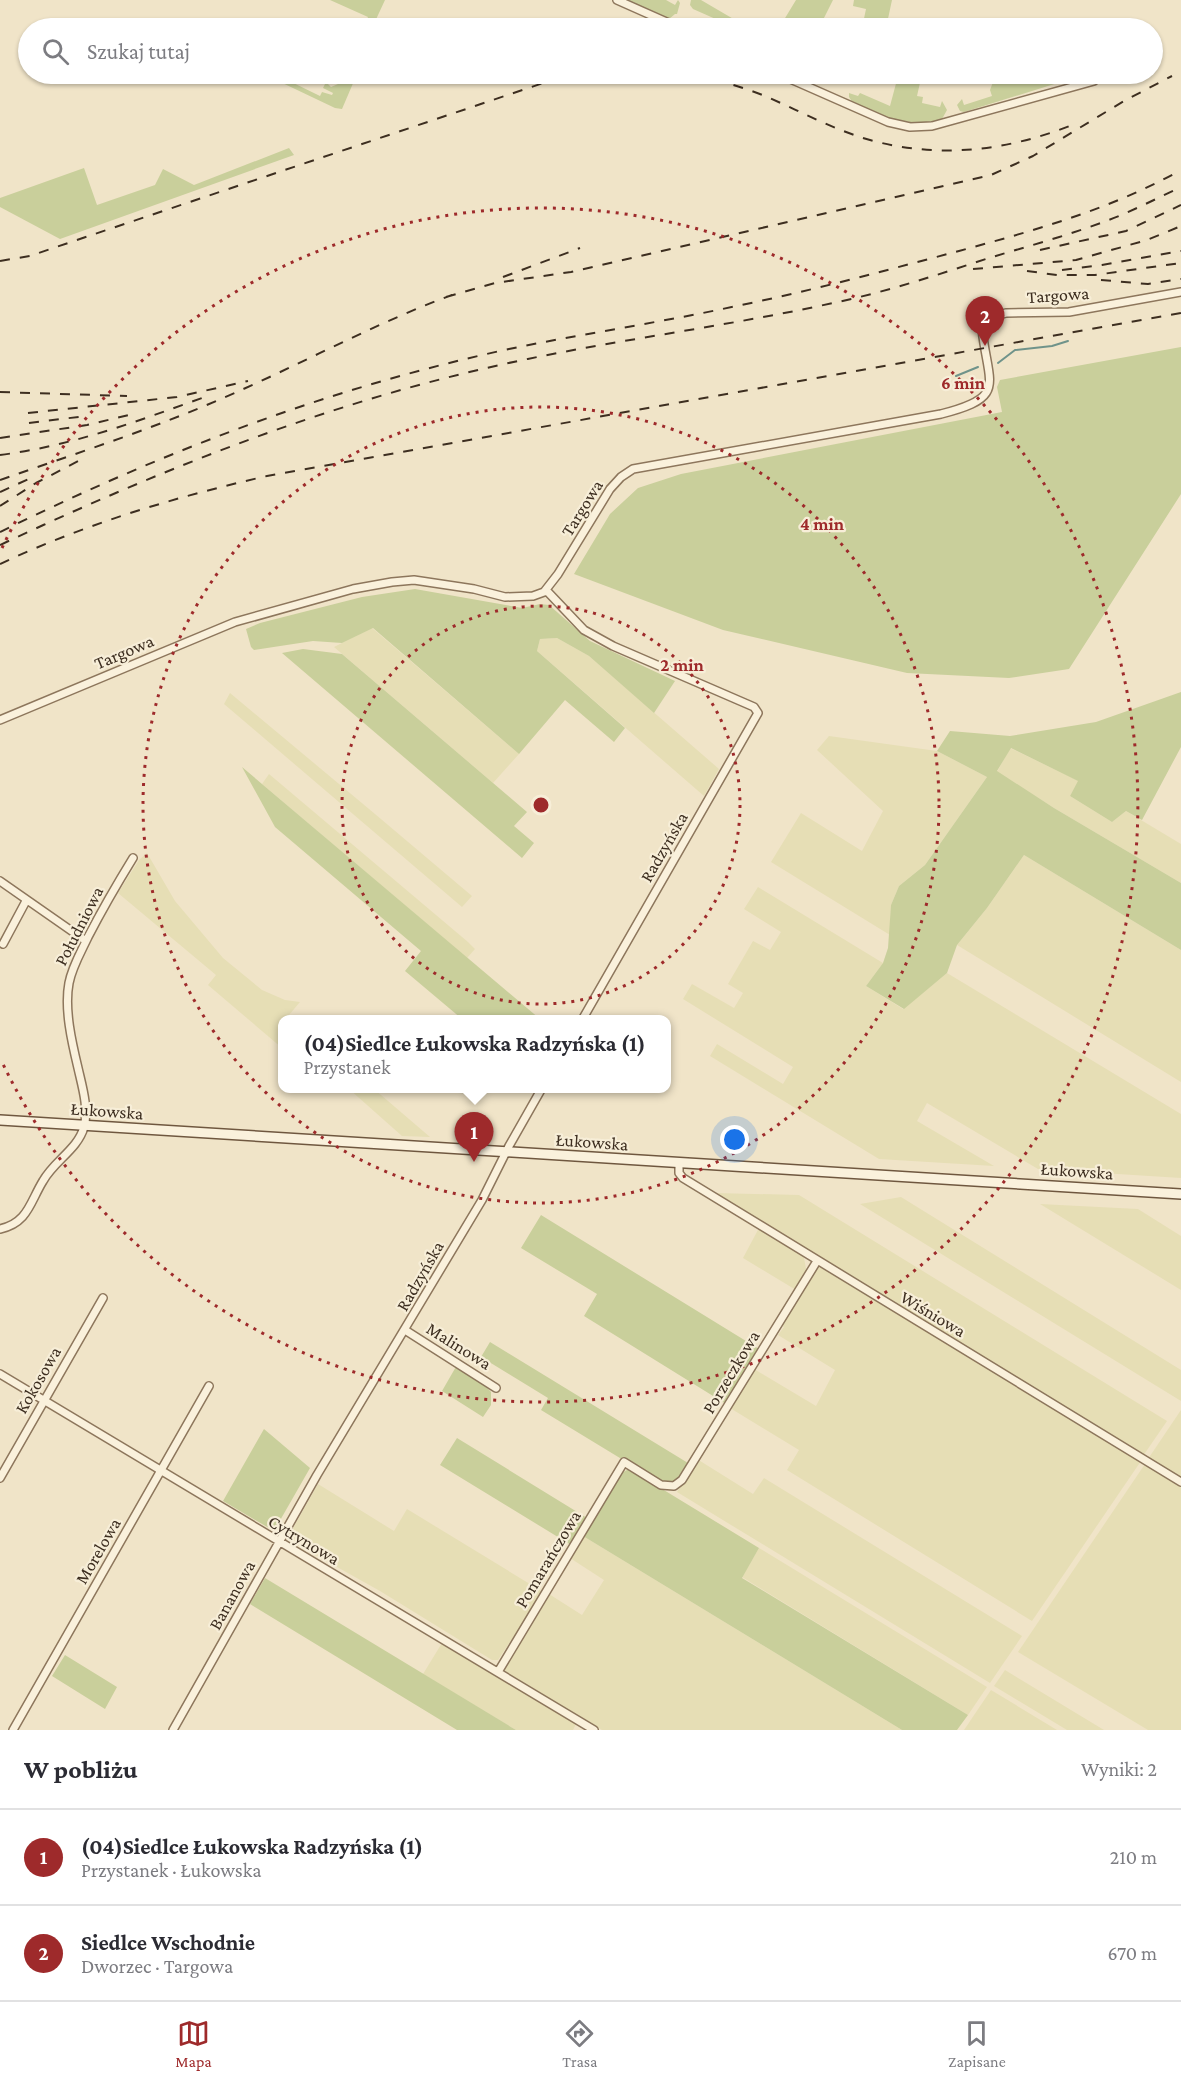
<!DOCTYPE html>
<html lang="pl">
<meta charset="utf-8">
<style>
:root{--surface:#fff;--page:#f7f7f7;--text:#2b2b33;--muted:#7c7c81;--line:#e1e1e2;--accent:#9e2a2b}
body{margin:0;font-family:"Crimson Pro",serif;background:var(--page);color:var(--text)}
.you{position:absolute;left:735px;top:1140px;width:21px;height:21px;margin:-15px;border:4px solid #fff;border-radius:50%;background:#1a73e8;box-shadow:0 0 0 9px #1a73e833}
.badge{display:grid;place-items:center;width:39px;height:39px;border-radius:50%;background:var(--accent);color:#fff;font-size:20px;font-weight:700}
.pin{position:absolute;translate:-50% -50px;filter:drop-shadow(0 2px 3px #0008)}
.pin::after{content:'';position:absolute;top:32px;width:21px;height:18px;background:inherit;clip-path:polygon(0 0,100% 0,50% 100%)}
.popup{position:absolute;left:278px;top:1015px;width:393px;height:78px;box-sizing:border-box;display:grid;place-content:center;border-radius:12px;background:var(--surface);filter:drop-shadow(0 2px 4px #0005);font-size:20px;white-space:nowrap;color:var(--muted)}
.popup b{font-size:22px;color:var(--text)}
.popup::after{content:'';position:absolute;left:50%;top:100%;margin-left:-12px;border:12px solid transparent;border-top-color:var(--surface)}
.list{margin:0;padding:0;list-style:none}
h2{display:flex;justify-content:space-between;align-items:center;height:78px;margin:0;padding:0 24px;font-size:26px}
h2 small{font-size:20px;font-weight:400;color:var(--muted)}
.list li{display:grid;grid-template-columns:39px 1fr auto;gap:18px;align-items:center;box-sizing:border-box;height:96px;padding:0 24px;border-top:2px solid var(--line)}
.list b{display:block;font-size:22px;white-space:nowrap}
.list p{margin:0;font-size:20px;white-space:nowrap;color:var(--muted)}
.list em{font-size:20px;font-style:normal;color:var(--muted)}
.icon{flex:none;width:33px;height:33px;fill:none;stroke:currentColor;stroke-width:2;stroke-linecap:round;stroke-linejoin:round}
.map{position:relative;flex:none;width:1181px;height:1730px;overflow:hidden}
.search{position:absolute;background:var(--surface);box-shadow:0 2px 4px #0004;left:18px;right:18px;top:18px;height:66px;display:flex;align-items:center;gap:15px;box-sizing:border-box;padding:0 21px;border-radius:33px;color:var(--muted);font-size:22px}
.sheet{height:270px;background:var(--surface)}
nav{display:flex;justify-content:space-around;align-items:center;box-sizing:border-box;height:84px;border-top:2px solid var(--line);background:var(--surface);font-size:16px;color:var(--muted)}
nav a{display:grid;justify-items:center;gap:3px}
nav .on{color:var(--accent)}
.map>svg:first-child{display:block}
.farmland{fill:#e6deb5}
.green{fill:#c9cf9b}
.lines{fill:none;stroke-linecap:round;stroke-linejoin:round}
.stream{stroke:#6f938a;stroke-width:2}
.minor-casing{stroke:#8d765c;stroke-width:10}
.secondary-casing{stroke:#6f573f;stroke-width:12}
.minor{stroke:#faf1dc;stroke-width:7}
.secondary{stroke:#faf1dc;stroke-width:9}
.rail{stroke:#3d2e20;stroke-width:2;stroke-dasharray:10 10;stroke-linecap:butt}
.ring{fill:none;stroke:#9e2a2b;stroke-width:3;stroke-dasharray:3 6}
.labels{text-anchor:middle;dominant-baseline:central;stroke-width:4.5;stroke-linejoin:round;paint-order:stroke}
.street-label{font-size:18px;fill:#3d2e20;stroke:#f7eed8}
.centre{fill:#9e2a2b;stroke:#f7eed8;stroke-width:3}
.ring-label{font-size:18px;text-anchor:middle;font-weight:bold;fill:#9e2a2b;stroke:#f7eed8;stroke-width:4.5;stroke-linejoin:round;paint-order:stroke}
</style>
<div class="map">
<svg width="1181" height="1730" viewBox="0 0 1181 1730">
<rect width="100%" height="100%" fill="#f0e4c8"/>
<!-- farmland -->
<path class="farmland" d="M372,628L519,754L493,783L334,647Z
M557,638L589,656L719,769L704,796L537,651L540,639Z
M230,693L375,814L472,896L462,907L224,704Z
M829,736L937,751L987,777L925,865L899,886L891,905L890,935L771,862L801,813L862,851L883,811L817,750Z
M1010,748L1079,781L1070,796L1112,822L1126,811L1181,844V883L1054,808L997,772Z
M269,774L468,942L475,949L467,958L262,784Z
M147,853L175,901L223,958L262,990L285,1000L300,1002L289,1015L294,1019L282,1020V1048L208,985L216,975L118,893L139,860Z
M1024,855L1181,950V1082L957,945L987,908Z
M758,887L883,963L866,986L903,1009L947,973L1181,1114V1178L1038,1169L927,1103L917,1121L994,1166L879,1159L710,1056L717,1044L783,1084L793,1067L683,999L692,984L734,1008L743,993L728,984L753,941L770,950L781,932L744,909Z
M349,1089H374L430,1137L402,1136Z
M715,1193L799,1195L1167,1421L1143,1456Z
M901,1197L1181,1370V1401L860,1204Z
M1040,1204L1138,1209L1181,1236V1290Z
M759,1228L800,1252L804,1258L807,1274L796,1290L743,1258Z
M818,1264L1141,1461L1032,1621L787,1470L799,1450L730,1408L754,1369L816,1406L835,1370L778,1335L784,1327L781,1325Z
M1181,1410V1479L1148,1459Z
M697,1459L753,1494L764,1478L1022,1636L990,1683L677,1492Z
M1145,1464L1181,1486V1730H1148L1018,1652Z
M318,1484L394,1531L407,1509L543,1592L498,1660H492L380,1591L287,1539Z
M583,1536L902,1730H602L504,1671L549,1594L582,1615L604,1580L570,1558Z
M759,1548L987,1687L968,1715L742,1577Z
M442,1643L576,1724L573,1730H516L423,1674Z
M1005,1670L1104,1730H1067L994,1686Z
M991,1690L1057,1730H964Z"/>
<!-- green -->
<path class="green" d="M330,0H385L372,28H363L368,17Z
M630,0H666L675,5L678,0L680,3L677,14H675L669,19L629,2Z
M691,0H701L742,24L743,28H736L693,9L690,5Z
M796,0H833L819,28H779Z
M854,0H892L886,28H862L866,9L853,6Z
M275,74L320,96L322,92L332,95L333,93L323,88L326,82L331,87L338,84V77L334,74H357L342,109L335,108L274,79Z
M909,74H922L917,96L923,97L922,103L940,107L942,101L947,110L942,119C907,129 885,116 853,103L849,97V93L858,96L860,93L890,106L898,76L907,78Z
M996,74H1011L1012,77L1027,74H1068L1067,78L1064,81L964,112L960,111L957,105L962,99L964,105L992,96L990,90Z
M289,148L294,155L60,239L0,207V198L84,168L97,205L155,185L163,169L194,185Z
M1181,347V494L1069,669L1009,678L907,673L723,630L574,574L610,514L638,488L681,474L1002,412L997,387L1000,380Z
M415,589L522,608L540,604L549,605L590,641L675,681L654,713L589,656L557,638L540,639L537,651L625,728L614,742L565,700L519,754L373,628L342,643L313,641L254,650L251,647L246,629L260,623L362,597Z
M303,649L342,654L527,812L514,826L534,843L522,858L282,653Z
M1181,692V747L1142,820L1126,811L1112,822L1070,796L1078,781L1011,748L997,771L1054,808L1181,883V950L1024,855L987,908L957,945L947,973L904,1009L866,986L883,963L888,948L891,905L899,886L925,865L987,777L937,751L950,731L1010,736L1096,722Z
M242,767L540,1019H462L405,971L421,951L275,827Z
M541,1215L759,1349L726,1404L584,1316L597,1294L521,1248Z
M490,1342L688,1463L678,1480L673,1483H661L541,1410L548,1398L481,1357Z
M457,1365L480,1380L491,1392V1405L483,1417L442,1391Z
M264,1429L310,1468L274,1531L223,1501Z
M457,1438L587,1518L571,1545L440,1465Z
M627,1470H631L759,1548L742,1578L968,1715L957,1730H902L583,1536L620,1474Z
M265,1578L516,1730H457L250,1604Z
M65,1655L117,1687L105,1709L52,1676Z"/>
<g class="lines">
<!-- stream -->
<path class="stream" d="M998,363L1015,350L1052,346L1068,341
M956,376L978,367"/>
<defs>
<path id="minor" d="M617,0L680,28
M779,74L888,122L910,127L932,126L1094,81
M546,590L584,630L613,646L754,707L758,713L582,1020
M0,720L235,622L353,589L392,582L414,580L474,589L505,597L533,596L544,592L558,574L610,489L621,477L633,469L941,414C1008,397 988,385 982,329L984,324L991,317L1006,313L1069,312L1181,292
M0,881L86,941
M3,944L26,901
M679,1164V1173L683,1178L1181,1482
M0,1229C28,1223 30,1202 43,1181C54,1161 78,1149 84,1127C89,1108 82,1086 78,1068C72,1043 64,1009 69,983C72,967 81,952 88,937C102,910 117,884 133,858
M405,1330L496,1388
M0,1374L594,1730
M0,1478L103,1298
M498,1672L624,1462L661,1485L674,1486L682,1480L817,1261
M13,1730L209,1386
M173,1730L317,1475L482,1200L509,1146L542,1088"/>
<path id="secondary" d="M0,1120L1181,1194"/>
</defs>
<!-- minor casing -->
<use href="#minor" class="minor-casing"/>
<!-- secondary casing -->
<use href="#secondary" class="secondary-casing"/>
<!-- minor -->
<use href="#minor" class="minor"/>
<!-- secondary -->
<use href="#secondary" class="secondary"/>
<!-- rail -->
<path class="rail" d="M695,74C718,80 742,87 765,96C800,111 834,130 870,140C939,159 1007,151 1072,125
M1040,250L1126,231L1181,205
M0,261L30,256L68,243L570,74
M973,269L1076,260L1147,240L1181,226
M1062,270L1102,265L1181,251
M1027,271L1057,275H1095L1181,263
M503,277L580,248
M1101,280L1148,284L1181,279
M446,297L495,283L571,272L991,175L1033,156L1124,101L1172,76
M0,392L127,396
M28,413L177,397L248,381
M29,423L86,416
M0,438L87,425L137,413
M0,455C71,446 135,422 202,398
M0,480C74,454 150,430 223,398C300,365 373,324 452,295
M0,492L33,477
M0,506L36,483L86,457
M0,532C165,451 329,388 509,349C586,333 664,322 741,305C815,290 887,270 959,251C1036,230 1111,209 1181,170
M0,545C154,473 312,409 478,370C595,342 715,329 833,303C886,292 937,275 989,258C1032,245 1077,233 1119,216C1140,207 1160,197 1181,187
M0,564C85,524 175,497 267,476L1181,313"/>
</g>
<!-- distance rings -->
<g class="ring">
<circle cx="541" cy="805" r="199"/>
<circle cx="541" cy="805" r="398"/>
<path d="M2 548A597 597 0 1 1 2 1062"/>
</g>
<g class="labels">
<!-- street labels -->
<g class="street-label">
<text transform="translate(1058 295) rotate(-4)">Targowa</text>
<text transform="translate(582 508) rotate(-58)">Targowa</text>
<text transform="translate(124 652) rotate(-23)">Targowa</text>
<text transform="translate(664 847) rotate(-60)">Radzyńska</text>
<text transform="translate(79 926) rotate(-63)">Południowa</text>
<text transform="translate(107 1111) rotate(4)">Łukowska</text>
<text transform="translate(592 1142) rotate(4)">Łukowska</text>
<text transform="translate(1077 1171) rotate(4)">Łukowska</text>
<text transform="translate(420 1276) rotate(-60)">Radzyńska</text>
<text transform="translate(933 1314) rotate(31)">Wiśniowa</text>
<text transform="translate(459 1346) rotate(32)">Malinowa</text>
<text transform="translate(731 1372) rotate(-59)">Porzeczkowa</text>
<text transform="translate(38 1380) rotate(-60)">Kokosowa</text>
<text transform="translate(304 1540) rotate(31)">Cytrynowa</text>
<text transform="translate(98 1551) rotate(-60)">Morelowa</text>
<text transform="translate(548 1559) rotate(-59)">Pomarańczowa</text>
<text transform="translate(232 1595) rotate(-61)">Bananowa</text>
</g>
</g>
<circle cx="541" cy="805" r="9" class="centre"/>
<g class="ring-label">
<text x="963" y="389">6 min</text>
<text x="822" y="530">4 min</text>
<text x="682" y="671">2 min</text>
</g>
</svg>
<div class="you"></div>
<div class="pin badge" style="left:474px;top:1162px">1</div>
<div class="popup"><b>(04)Siedlce Łukowska Radzyńska (1)</b>Przystanek</div>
<div class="pin badge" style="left:985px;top:346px">2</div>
<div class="search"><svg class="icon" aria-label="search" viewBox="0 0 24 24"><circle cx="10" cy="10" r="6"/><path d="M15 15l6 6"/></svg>Szukaj tutaj</div>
</div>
<section class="sheet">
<h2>W pobliżu<small>Wyniki: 2</small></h2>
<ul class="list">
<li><span class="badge">1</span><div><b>(04)Siedlce Łukowska Radzyńska (1)</b><p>Przystanek · Łukowska</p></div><em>210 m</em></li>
<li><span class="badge">2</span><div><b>Siedlce Wschodnie</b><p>Dworzec · Targowa</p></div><em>670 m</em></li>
</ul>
</section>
<nav>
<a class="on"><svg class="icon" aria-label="map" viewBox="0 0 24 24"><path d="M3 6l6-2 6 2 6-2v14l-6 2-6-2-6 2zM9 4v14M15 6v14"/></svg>Mapa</a>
<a><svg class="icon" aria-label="directions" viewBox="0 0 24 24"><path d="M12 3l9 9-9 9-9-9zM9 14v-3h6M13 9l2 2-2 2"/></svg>Trasa</a>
<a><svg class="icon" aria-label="saved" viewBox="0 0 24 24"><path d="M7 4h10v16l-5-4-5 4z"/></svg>Zapisane</a>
</nav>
